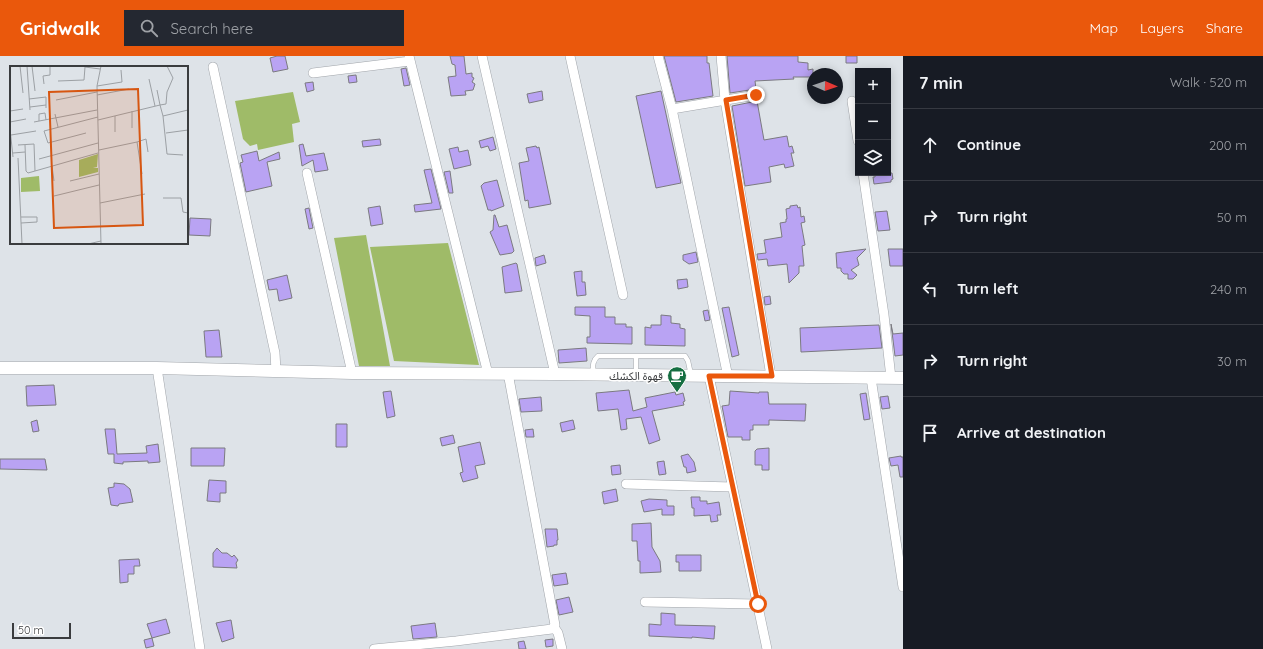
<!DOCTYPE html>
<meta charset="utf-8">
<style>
:root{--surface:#171b24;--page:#242831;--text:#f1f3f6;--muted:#9ea1a6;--line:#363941;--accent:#ea580c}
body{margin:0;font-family:Quicksand,"Noto Sans Arabic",sans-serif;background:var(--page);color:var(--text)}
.controls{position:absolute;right:12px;top:12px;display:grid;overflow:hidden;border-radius:0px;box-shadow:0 2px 10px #0003}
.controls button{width:36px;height:36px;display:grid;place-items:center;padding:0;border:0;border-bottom:1px solid var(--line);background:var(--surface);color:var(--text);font:20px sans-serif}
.compass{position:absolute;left:807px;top:12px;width:36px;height:36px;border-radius:50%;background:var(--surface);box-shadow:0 2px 10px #0003;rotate:92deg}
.scale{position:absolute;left:12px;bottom:10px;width:59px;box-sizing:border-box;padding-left:4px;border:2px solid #3a3c3e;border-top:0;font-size:11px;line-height:14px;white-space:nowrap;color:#3a3c3e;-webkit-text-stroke:3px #fff;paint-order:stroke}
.stop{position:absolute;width:12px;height:12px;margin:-9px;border:3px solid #ea580c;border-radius:50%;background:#fff}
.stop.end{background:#ea580c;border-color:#fff;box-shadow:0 1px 4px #0008}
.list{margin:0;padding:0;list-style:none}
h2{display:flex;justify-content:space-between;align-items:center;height:52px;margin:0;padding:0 16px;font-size:17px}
h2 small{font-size:13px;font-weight:400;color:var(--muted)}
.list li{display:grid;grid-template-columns:26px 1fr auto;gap:12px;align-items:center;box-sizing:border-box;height:72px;padding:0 16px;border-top:1px solid var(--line)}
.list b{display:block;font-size:15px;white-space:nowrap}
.list em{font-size:13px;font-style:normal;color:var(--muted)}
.icon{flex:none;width:22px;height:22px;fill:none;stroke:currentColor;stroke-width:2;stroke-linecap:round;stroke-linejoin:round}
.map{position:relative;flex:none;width:903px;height:593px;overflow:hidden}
header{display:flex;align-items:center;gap:24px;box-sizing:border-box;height:56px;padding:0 20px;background:var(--accent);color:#fff}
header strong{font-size:19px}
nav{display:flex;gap:22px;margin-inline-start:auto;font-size:14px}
.search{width:280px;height:36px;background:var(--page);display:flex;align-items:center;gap:10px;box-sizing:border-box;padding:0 14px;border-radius:0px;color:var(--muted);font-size:15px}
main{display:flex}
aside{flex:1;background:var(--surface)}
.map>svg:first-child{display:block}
.forest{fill:#9fbb68}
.building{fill:#b9a3f3;stroke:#7b7a80}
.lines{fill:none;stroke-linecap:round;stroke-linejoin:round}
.lane-casing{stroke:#a1a5aa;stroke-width:5.5}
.street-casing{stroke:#a1a5aa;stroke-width:10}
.secondary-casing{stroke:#a1a5aa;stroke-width:13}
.lane{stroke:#fff;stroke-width:4.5}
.street{stroke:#fff;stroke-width:9}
.secondary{stroke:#fff;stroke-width:12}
.route{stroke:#ea580c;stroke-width:5}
.labels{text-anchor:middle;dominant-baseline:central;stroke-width:3;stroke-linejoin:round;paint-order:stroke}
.poi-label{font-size:11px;fill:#3a3c3e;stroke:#fff;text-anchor:end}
.inset-road{fill:none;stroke:#9ca0a4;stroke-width:1}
.view{fill:#d75611;fill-opacity:0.15;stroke:#d75611;stroke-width:2}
.inset-edge{fill:none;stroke:#3a3c3e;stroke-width:2}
</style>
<header>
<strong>Gridwalk</strong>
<div class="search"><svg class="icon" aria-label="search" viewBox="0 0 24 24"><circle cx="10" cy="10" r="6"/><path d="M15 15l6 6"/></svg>Search here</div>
<nav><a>Map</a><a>Layers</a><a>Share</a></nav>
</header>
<main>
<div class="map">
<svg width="903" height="593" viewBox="0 0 903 593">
<rect width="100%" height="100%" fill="#dee3e8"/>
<!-- forest -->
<path class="forest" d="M293,36L300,66L292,68L294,86L258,94L257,88L250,90L243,83L235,45Z
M366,179L390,310H359L334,182Z
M448,187L479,309L394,305L370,191Z"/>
<!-- building -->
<path class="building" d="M277,0H285L288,13L273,16L270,2Z
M450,0H464L466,18L472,17V21L474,22L472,26L475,28L473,34L465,35L466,39L451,40L448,21L456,20L455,9L452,8Z
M664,0H707V7H709L713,40L676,46Z
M727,0H798V6L808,7V14L813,13V21H793L794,23L755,25L756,33L730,37Z
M846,0H857V7H846Z
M406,12L410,29L404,30L401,13Z
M356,19L357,26L349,27L348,20Z
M313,26L314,34L307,36L305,27Z
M542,35L543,44L529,47L527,38Z
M661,35L681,127L656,132L648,95L636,40Z
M757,45L764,84L787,80L789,91L792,90L794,97H791L794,110L785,112L784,108L769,111L771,126L745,130L732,50Z
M493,81L496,93L490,95L488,90L481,92L479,85Z
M380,83L381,89L363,91L362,85Z
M303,88L306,100L324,97L328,114L315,116L313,104L302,110L299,89Z
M536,90L537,92L539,91L551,148L529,152L528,144L525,145L519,107L529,105L526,92Z
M458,91L459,96L468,94L471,109L454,113L449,93Z
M257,95L259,105L279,96L280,103L267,106L272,130L246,136L240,107L243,106L241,99Z
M431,113L441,153L415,156L414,149L432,147L424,114Z
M450,115L453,137H449L444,116Z
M875,117H892L893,123L891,124V126L874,128L873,121H875Z
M497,124L504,150L491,155V154H488L481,130L484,127Z
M797,149L798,152L800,151L801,161L804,160L805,166L801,167L805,189L802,190L804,210H799V217L789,227L787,208L768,210L767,203L758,204L757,198L766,197L764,184L782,181L780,167L786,166V163H787L786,153L790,152V150Z
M380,150L383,168L371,170L368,152Z
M309,152L313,172L309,173L305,153Z
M887,155L890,174L878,175L875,156Z
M494,159H495L499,171L507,169L514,195L512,197L500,199L490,176L493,174Z
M190,162L211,163L210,180L189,179Z
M866,193L857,202L859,209L851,214L857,219L853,223H848V218H844L841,215V212H837L836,197Z
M888,193H903V210H890Z
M696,196L698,206L689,208L683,204V199Z
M544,199L546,207L536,210L535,202Z
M516,207L517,208L522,235L505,237L502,211Z
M582,215V226H585L586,239L577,240L574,216Z
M287,219L292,242L279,245L277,233L269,234L267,224Z
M687,223L688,231L678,233L677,224Z
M770,240L771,248L765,249L764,241Z
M575,251H605V261H615V268H626V271H632V288L587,287V281H590V260L575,259Z
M729,251L739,299L732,301L722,252Z
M708,254L710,264L705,265L703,255Z
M661,259L671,260V267L680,268V272L685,273V290L645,289V271L651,272V269H661Z
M891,268L893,278L903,277V299L895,300Z
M879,269L882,292L801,296L800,272Z
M219,274L222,301H206L204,275Z
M586,292L587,305L559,307L558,294Z
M54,329L56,349L27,350L26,330Z
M629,334L633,355L647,351L645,342L675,336L676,339L683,337L685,345L683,346L684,349L652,355L660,384L649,388L641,361L626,363L627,373L621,374L618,353L598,355L596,337Z
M391,335L395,360L387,362L383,336Z
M730,335L759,337V336H768L769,348H806L805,365L769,364V369H753V374H750V384H742V381H728L722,350L729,349Z
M866,337L870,363L864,364L860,338Z
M888,340L890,352L882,353L880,341Z
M541,341L542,355L521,356L519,343Z
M37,364L39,375L33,376L31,366Z
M573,364L575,373L562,376L560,367Z
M336,368H347V391H336Z
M105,373H115L117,398L147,397L146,390L158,388L160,406L148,407V405L123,406V408L114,407V398H108Z
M533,373L534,381H526L525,374Z
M453,379L455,387L442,390L440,382Z
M480,386L485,408L475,410L478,422L463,426L460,417L463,416L458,391Z
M191,392H225L224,410H191Z
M769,392V414H762V409H755V395L757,393Z
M688,398L694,406L696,415L687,417L686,411H684L681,400Z
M901,400V401H903V421H900L898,409L891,410L889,402Z
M0,403H45L47,414L0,413Z
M664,405L666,418L659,419L657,406Z
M620,409L621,418L612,419L611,410Z
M209,424L226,425V437H220V446L207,445Z
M114,427L124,428L130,433L133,446L119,448L118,450L111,449L108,432L114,431Z
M616,433L618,445L604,448L602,436Z
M691,441H700V445H707V448L719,446L721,459H717L718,465L711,466L710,459L694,460V452H692Z
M649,443L667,444V450H674V459H662V453L644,456L641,445Z
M651,467L652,491L660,505L661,516L640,517V505H638L637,485H632V468Z
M545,473H557L558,484H557V489H554V490L547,491Z
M217,492L222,497H227L232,501L234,499L238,504L236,507L237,512L213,511V497Z
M676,499H701V515H679V506H676Z
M139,503L140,510H134V518H128V526L120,527L119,504Z
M566,517L568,528L554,530L552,519Z
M569,541L573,556L559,559L556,544Z
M661,557L675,558V569L715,570L714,583L692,581V582L649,580V568L661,569Z
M166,563L170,577L152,582L147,568Z
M231,564L234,582L222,586L216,567Z
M435,567L437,581L413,583L411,570Z
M152,582L154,590L146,592L144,584Z
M553,583V590L546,591L545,584Z
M524,585L526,593H519L518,586Z"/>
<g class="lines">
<defs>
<path id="lane" d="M593,317C593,311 592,305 598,300H685L688,305L691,319
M636,319V300"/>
<path id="street" d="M409,0L488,318
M482,0L555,318
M570,0L623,239
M658,0L672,53L728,321
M721,0L725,44L771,320
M213,11L275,297L276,315
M313,17L410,5
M852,45L858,85
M672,53L756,39
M307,117L352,317
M863,117L884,259L891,322
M157,312L200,593
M709,320L767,593
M871,322L903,531
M626,428L732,431
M645,546L757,548
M554,571L558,577L562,593
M374,593L456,585L552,573L555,569L508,317"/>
<path id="secondary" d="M0,312H157L352,317L555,318L903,322"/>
</defs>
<!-- lane casing -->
<use href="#lane" class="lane-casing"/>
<!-- street casing -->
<use href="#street" class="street-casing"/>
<!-- secondary casing -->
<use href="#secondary" class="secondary-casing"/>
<!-- lane -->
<use href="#lane" class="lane"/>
<!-- street -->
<use href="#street" class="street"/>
<!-- secondary -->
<use href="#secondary" class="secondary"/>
</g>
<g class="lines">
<!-- route -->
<path class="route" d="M756,39L726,44L772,320H709L758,548"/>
</g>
<!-- icons -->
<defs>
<symbol id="cafe-pin" viewBox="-11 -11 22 30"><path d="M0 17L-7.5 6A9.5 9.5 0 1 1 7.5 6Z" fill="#166f42" stroke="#fff"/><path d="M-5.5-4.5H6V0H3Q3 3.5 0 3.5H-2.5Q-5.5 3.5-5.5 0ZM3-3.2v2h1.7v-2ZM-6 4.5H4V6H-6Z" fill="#fff"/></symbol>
</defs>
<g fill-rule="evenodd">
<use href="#cafe-pin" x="666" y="309" width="22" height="30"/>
</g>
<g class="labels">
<!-- poi labels -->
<g class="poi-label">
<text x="663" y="320">قهوة الكشك</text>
</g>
</g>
<!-- overview -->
<g transform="translate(10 10)">
<rect width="178" height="178" fill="#dee3e8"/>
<path d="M88,88L87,101L83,102H88V106L69,111V94ZM29,110L30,125L11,126V112Z" fill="#9fbb68"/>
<path class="inset-road" d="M10,0L13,27M17,0L20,44M22,0L25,25M91,0L87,20L91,178M139,13L145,40M48,15L74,14L75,1L90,3M34,18L33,10L40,9V0M87,20L112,16L111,4M147,24L150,39L156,38L157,26L163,12L157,0M87,29L119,23M19,33L36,31V42M46,34L87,26M20,41L36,39M0,45L13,43M122,45V62M45,48L48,61M105,50V66M153,50L157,88L173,89M88,54L150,39L153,50L178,44M29,55V48L35,47L36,54M0,56L16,53M24,56L87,44M0,63L3,91M76,67L38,77L34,65L88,51M156,67L178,64M1,69L26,65M127,76L136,73L138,86M8,79L24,78L25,105M15,79L16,105L18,107L88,87M89,84L127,76L132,108M3,87L15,86M8,92L12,178M29,93L88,77M42,100L44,115M60,115L89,108M44,130L89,119M153,132H171L173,146L178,147M90,137L135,128M11,151H27V156L11,157M78,178L91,175"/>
<path class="view" d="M128,23L133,159L44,162L39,26Z"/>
<rect width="178" height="178" class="inset-edge"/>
</g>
</svg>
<div class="controls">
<button>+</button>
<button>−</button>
<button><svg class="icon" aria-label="layers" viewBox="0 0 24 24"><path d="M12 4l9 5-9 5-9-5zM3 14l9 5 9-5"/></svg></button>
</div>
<svg class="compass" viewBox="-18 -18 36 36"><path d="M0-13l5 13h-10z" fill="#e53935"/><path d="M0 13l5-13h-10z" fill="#9ea1a6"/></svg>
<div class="scale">50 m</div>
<div class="stop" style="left:758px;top:548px"></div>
<div class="stop end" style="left:756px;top:39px"></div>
</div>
<aside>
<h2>7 min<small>Walk · 520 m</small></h2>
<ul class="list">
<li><svg class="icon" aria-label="ahead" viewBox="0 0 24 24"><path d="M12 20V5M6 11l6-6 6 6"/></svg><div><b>Continue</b></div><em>200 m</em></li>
<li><svg class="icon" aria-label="right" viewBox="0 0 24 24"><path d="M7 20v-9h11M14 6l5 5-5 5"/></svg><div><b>Turn right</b></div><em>50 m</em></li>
<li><svg class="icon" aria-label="left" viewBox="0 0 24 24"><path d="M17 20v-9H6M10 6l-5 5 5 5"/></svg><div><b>Turn left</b></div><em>240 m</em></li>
<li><svg class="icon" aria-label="right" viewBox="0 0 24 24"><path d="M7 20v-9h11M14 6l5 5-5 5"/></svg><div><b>Turn right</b></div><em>30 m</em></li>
<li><svg class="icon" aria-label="arrive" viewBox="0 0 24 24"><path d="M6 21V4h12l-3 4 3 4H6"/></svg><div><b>Arrive at destination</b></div></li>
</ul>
</aside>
</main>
